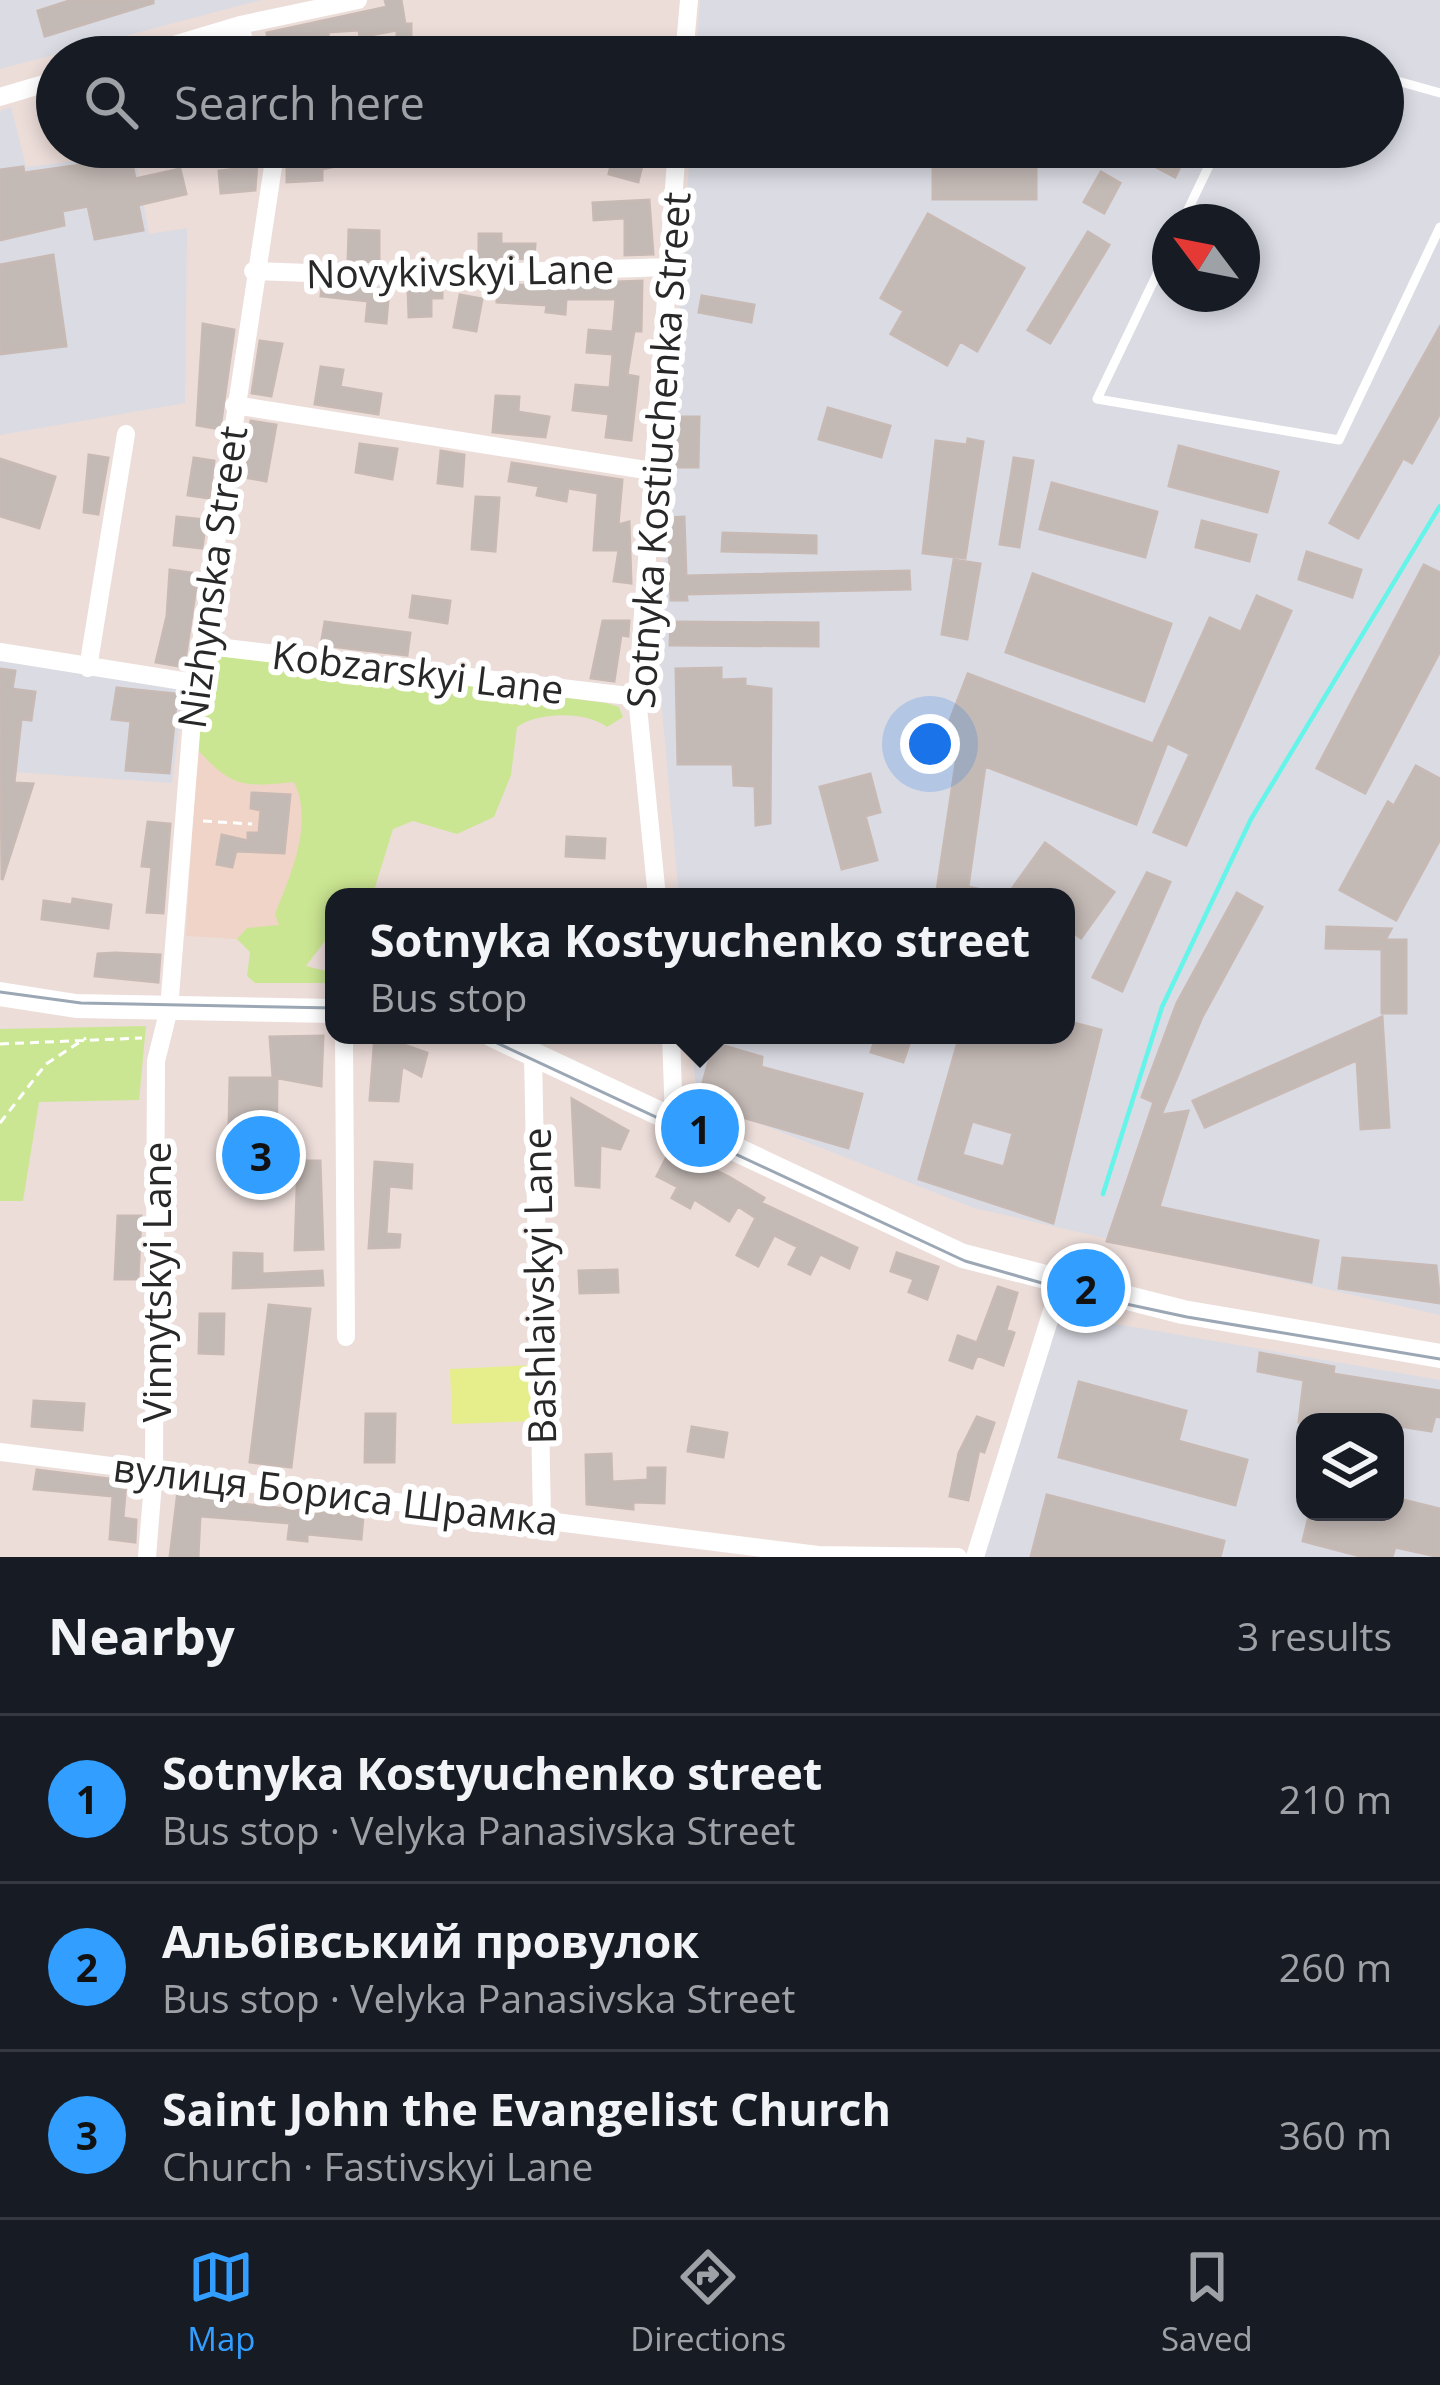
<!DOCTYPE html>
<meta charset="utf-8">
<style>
:root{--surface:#171b24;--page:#242831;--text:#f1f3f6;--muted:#9ea1a6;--line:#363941;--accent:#329eff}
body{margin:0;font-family:"Open Sans",sans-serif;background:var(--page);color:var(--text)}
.controls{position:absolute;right:36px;bottom:36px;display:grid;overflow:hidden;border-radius:24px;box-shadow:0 6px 18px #0003}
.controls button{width:108px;height:108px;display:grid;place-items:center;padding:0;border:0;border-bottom:3px solid var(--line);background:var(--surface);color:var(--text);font:60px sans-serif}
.compass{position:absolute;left:1152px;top:204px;width:108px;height:108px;border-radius:50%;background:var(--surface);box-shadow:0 6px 18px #0003;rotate:302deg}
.you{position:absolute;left:930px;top:744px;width:42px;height:42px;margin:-30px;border:9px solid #fff;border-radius:50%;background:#1a73e8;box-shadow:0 0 0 18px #1a73e833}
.badge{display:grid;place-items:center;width:78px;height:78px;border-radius:50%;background:var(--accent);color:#111;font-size:39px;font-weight:700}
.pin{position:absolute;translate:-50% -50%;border:6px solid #fff;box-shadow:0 3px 12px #0006}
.popup{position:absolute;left:325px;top:888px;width:750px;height:156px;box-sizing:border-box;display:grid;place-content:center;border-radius:24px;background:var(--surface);filter:drop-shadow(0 3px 9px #0005);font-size:39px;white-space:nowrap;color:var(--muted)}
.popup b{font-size:45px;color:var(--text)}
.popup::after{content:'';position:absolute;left:50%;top:100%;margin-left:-24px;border:24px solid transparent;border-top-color:var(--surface)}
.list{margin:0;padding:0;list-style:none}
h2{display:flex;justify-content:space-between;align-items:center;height:156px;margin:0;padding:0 48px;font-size:51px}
h2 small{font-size:39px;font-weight:400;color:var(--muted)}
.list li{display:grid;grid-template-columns:78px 1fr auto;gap:36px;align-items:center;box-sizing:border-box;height:168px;padding:0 48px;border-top:3px solid var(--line)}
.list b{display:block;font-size:45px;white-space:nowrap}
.list p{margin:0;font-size:39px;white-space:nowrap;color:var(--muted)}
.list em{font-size:39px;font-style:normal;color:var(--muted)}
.icon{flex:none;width:66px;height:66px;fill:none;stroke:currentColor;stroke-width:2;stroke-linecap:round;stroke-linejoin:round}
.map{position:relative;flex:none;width:1440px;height:1557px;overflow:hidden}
.search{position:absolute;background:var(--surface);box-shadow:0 6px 18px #0003;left:36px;right:36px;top:36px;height:132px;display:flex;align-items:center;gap:30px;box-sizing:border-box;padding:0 42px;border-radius:66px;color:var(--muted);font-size:45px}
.sheet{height:660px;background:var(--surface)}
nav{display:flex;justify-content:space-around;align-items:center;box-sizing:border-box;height:168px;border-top:3px solid var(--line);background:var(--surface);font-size:33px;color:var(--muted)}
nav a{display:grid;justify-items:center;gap:6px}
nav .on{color:var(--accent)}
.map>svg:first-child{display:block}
.industrial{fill:#dadbe3;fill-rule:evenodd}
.education{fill:#efd4c7}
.green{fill:#cbe692}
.pitch{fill:#e6ee8c}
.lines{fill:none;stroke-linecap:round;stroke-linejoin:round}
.stream{stroke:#65f4ea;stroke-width:4.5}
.building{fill:#c3b9b5;stroke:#c7b9b3;stroke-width:3;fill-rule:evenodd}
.path{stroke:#fff;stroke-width:3;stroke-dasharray:9 6;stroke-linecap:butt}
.lane{stroke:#fff;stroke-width:9}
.street{stroke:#fff;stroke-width:18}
.secondary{stroke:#fff;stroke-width:24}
.tram{stroke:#9ba7b4;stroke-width:3}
.labels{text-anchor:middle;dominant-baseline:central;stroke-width:12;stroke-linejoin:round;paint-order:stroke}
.street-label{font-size:39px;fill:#282828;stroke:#fff}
</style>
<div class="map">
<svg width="1440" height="1557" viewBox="0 0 1440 1557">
<rect width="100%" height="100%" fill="#ecddd9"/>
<!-- industrial -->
<path class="industrial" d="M0,0H261L0,69Z
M700,0H1440V1315L974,1208L697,1099L691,1035H1066V897H679L658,665L690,147H1383V57H696ZM1170,222H1242V294H1170Z
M11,107L26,167L135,154L149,234L187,228L185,403L0,435V111Z
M0,660L184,688L172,783L0,771Z
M1058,1314L1440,1380V1557H982ZM1305,1422H1395V1512H1305Z"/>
<!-- education -->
<path class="education" d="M197,750L333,758L321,944L186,936Z"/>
<!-- green -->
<path class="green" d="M223,654L606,703L619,707L623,717L607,727C585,711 539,712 517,727L511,775L494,817L457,834L413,821L393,829L372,897H334V929L306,966L334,973V983H255L247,976L250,952L237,939L247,928L279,925L275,914C291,874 314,823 294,782C243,787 233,788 198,750L203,683L212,660Z
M146,1026L139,1100L39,1102L23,1201H0V1029Z"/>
<!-- pitch -->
<path class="pitch" d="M535,1365L536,1421L452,1424L450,1369Z"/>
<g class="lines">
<!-- stream -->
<path class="stream" d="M1103,1194L1162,1007L1251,819L1440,506"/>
</g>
<!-- building -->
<path class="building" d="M72,0H153V3L45,36L38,11Z
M385,0H401L405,24H411V45H397V30L360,37L359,30L328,32L329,43L269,52L267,33L387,7Z
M934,43H1037V57H934Z
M258,147L255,190L221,193L219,171L236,169L233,150Z
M933,147H1036V199H933Z
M1152,147H1190L1175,177L1145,161Z
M615,149L644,157L638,182L609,174Z
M335,153L336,166L322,169V180L287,182V157Z
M131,158L135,179L180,169L186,194L138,205L143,230L95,239L88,206L62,211L64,225L0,240V170L23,167L24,173Z
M1101,172L1120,183L1104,213L1084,202Z
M649,200L653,254L625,255V218L594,220L593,203Z
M928,214L1024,268L977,351L960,341L947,365L891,334L904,311L881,298Z
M349,230L379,231V262L348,261Z
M1088,232L1109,245L1050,343L1028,330Z
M479,234H501V244H535L534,258L479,260Z
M53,255L66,346L0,354V265Z
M642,281L641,331H634L627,375L638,377L631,440L606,437L609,414L573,410L576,385L610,388L613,354L587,352L589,330L613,332L616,299H566L565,314L546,312L547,305L497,302L498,286Z
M322,287L389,289L386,323L366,321L368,301L321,296Z
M442,288V298H431V316L409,317L408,289Z
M460,295L482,299L476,331L454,327Z
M702,296L754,305L751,322L699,312Z
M203,324L234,330L220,429L197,425Z
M1440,327V413L1412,463L1403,458L1358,538L1330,523Z
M260,341L282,344L271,396L252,393Z
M321,367L343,370L340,387L381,394L378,414L315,404Z
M496,396L519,397L518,412L549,417L545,437L493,432Z
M828,408L890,426L881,457L819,439Z
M671,417H699L698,467H669Z
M251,421L276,425L266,481L244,477Z
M968,439L983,442L965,558L923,553L936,441L967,445Z
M360,444L397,449L392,479L356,472Z
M1179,446L1278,472L1267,512L1169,486Z
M441,451L464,455L462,486L438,483Z
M89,455L108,458L98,514L84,512Z
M194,458L214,461L209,498L188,495Z
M1014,458L1033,461L1019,547L1000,544Z
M0,459L55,477L39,528L0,516Z
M512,463L622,480L618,525L629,522L631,583L614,581L619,550H594L598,493L568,488L566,501L537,495L539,486L509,481Z
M1052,483L1157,512L1145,557L1040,529Z
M476,497L499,498L495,551L472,549Z
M177,517L206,520L202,548L174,545Z
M684,517L686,576L909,571L910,589L686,594L687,600H671L668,518Z
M1202,521L1256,535L1249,561L1196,547Z
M723,533L816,536V553L722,551Z
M1307,552L1361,570L1352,597L1299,579Z
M954,560L980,564L967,639L942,634Z
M1424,565L1440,573V651L1365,793L1317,768Z
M170,570L198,574L184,667L156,662L167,616Z
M1033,574L1171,624L1144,701L1006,652Z
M413,596L450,601L447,623L410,617Z
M1257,596L1291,611L1186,845L1154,832L1190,754L1167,743L1136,824L985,766L968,887L992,892L991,897H936L957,756L939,749L968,674L1153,744L1210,618L1241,632Z
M603,621H629L628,636L621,635L614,681L591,678Z
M325,622L410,633L407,655L321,645Z
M671,622L818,623V646L670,645Z
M721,668V680L745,679V686L771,689L770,823L756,825L755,786L734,785L733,764H678L676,669Z
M0,669L15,671L12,689L35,692L31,720L21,719L14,783L33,784L2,880Z
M117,688L177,694L169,773L126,770L131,721L112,719Z
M1416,766L1440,779V839L1396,920L1340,890L1388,802L1394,806Z
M870,774L880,812L865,816L877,860L842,869L820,787Z
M252,793L290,795L284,853L236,851L232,867L217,864L222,835L248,841V833H259L261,810L251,808Z
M148,822L170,824L163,913L147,912L152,867L142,866Z
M567,837L605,839L604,858L566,856Z
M1045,843L1114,892L1081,938L1066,927V897H1024L1012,889Z
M1147,873L1170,882L1122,991L1093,977Z
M1237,893L1262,907L1202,1017L1161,1115L1188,1111L1159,1207L1318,1241L1311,1282L1107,1241L1154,1102L1142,1097L1177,1003Z
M73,899L111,905L108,928L42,919L44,901L72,905Z
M1327,927L1391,929L1385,940H1406V1013H1382V945L1380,949L1326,948Z
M115,953L160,955L158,982L95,976L98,954Z
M1382,1017L1389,1127L1361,1129L1357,1060L1205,1127L1193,1101Z
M1066,1021L1101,1030L1053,1223L919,1179L960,1035H1066ZM972,1121L1013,1133L1004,1167L962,1155Z
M375,1035L427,1053L421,1076L402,1066L398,1101L370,1100Z
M877,1035H912L903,1062L871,1052Z
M323,1036L321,1086L273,1077L270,1037Z
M714,1043L762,1057L761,1067L862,1094L848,1148L732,1114L734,1109L699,1097Z
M230,1078H277L276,1181H245L246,1128H229Z
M572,1099L628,1131L620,1149L600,1145L599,1187L576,1185Z
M671,1149L729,1177L764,1198L761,1203L857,1248L849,1268L820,1254L810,1274L789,1264L798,1247L774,1235L758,1266L737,1255L756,1218L738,1206L729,1221L694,1199L690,1208L672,1198L678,1187L657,1176Z
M298,1161H320L323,1249L295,1250Z
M375,1162L412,1165L411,1188L389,1186L386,1234L400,1235L399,1247L369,1248Z
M118,1216H141L138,1279H115Z
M234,1253L262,1254V1274L322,1271L323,1285L233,1288Z
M897,1253L938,1267L927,1299L909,1292L914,1279L891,1271Z
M1343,1258L1436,1266L1440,1303L1339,1288Z
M617,1270L618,1292L580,1293L579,1271Z
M998,1287L1017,1293L1006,1330L1014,1333L1003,1365L977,1355L972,1368L950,1360L958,1336L977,1343Z
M269,1305L310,1309L291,1467L250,1462Z
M200,1314H224L223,1354L199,1353Z
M1260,1353L1334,1367L1333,1374L1440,1391V1417L1435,1416L1431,1431L1325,1414L1323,1422H1299L1304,1380L1258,1371Z
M1079,1382L1186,1411L1178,1441L1247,1460L1235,1505L1059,1457Z
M34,1401L84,1404L82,1430L32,1426Z
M366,1414H395L394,1462H365Z
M977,1417L994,1423L984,1452L979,1450L968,1500L950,1496L959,1453Z
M692,1427L727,1433L723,1457L688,1451Z
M611,1454L612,1482L648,1480V1468H665L664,1503L633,1502V1509L587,1504L586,1455Z
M37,1470L126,1481L123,1518L136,1520L135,1542L110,1539L113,1496L34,1489Z
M178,1491L242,1499L241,1504L363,1517L361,1539L307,1534V1541L288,1539L290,1523L200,1516L198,1557H170Z
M1047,1495L1224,1541L1220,1557H1031Z
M1395,1498L1440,1509V1557L1395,1547L1392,1557H1364L1303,1541L1310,1512H1395Z"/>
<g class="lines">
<!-- path -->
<path class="path" d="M203,821L252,824
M0,1044L142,1038
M0,1123L46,1064L86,1038"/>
<!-- lane -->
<path class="lane" d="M1261,57L1267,44L1314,57
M1383,77L1440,93
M1182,222L1218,147
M1170,247L1097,399L1339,440L1440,227"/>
<!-- street -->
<path class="street" d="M240,25L248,57
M133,57L240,25L358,0
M684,57L689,0
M0,97L57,80
M253,271L392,276L668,267
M234,405L652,471
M200,645L637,697
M0,652L195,683
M88,668L126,434
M657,897L637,697L677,147
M344,1035L346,1337
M671,1035L674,1120
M533,1054L542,1519
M0,1452L818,1555L958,1557
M147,1557L154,1470L156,1061L169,1009L195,683L274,160L271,147
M975,1557L1060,1285"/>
<!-- secondary -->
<path class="secondary" d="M0,994L76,1006L334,1011
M492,1035L963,1256L1183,1312L1440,1356"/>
<!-- tram -->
<path class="tram" d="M0,992L81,1003L334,1008
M480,1035L965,1261L1084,1295L1187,1317L1440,1359"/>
</g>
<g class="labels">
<!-- street labels -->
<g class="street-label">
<text transform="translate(460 270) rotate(-1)">Novykivskyi Lane</text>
<text transform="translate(657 450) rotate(-86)">Sotnyka Kostiuchenka Street</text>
<text transform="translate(211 577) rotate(-82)">Nizhynska Street</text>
<text transform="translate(418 671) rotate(7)">Kobzarskyi Lane</text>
<text transform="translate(155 1282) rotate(-90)">Vinnytskyi Lane</text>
<text transform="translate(538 1286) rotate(-91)">Bashlaivskyi Lane</text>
<text transform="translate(336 1493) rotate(7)">вулиця Бориса Шрамка</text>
</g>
</g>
</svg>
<div class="controls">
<button><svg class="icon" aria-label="layers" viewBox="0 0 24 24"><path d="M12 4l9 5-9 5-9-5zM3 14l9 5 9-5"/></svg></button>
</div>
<svg class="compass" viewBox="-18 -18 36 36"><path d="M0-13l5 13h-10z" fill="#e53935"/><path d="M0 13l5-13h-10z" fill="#9ea1a6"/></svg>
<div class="you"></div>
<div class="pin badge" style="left:700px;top:1128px">1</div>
<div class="popup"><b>Sotnyka Kostyuchenko street</b>Bus stop</div>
<div class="pin badge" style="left:1086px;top:1288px">2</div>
<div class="pin badge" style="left:261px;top:1155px">3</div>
<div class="search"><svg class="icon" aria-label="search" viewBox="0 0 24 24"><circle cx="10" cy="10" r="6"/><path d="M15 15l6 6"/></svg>Search here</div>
</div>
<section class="sheet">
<h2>Nearby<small>3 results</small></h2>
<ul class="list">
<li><span class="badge">1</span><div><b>Sotnyka Kostyuchenko street</b><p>Bus stop · Velyka Panasivska Street</p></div><em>210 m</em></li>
<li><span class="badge">2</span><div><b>Альбівський провулок</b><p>Bus stop · Velyka Panasivska Street</p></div><em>260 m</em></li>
<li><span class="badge">3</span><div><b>Saint John the Evangelist Church</b><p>Church · Fastivskyi Lane</p></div><em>360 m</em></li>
</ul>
</section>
<nav>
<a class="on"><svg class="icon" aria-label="map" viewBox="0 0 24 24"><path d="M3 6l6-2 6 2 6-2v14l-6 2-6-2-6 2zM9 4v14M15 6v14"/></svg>Map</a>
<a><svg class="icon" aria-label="directions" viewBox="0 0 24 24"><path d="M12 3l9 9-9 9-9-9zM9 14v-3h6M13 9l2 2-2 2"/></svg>Directions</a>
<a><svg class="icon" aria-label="saved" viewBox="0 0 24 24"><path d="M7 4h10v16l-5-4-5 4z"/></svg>Saved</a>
</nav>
